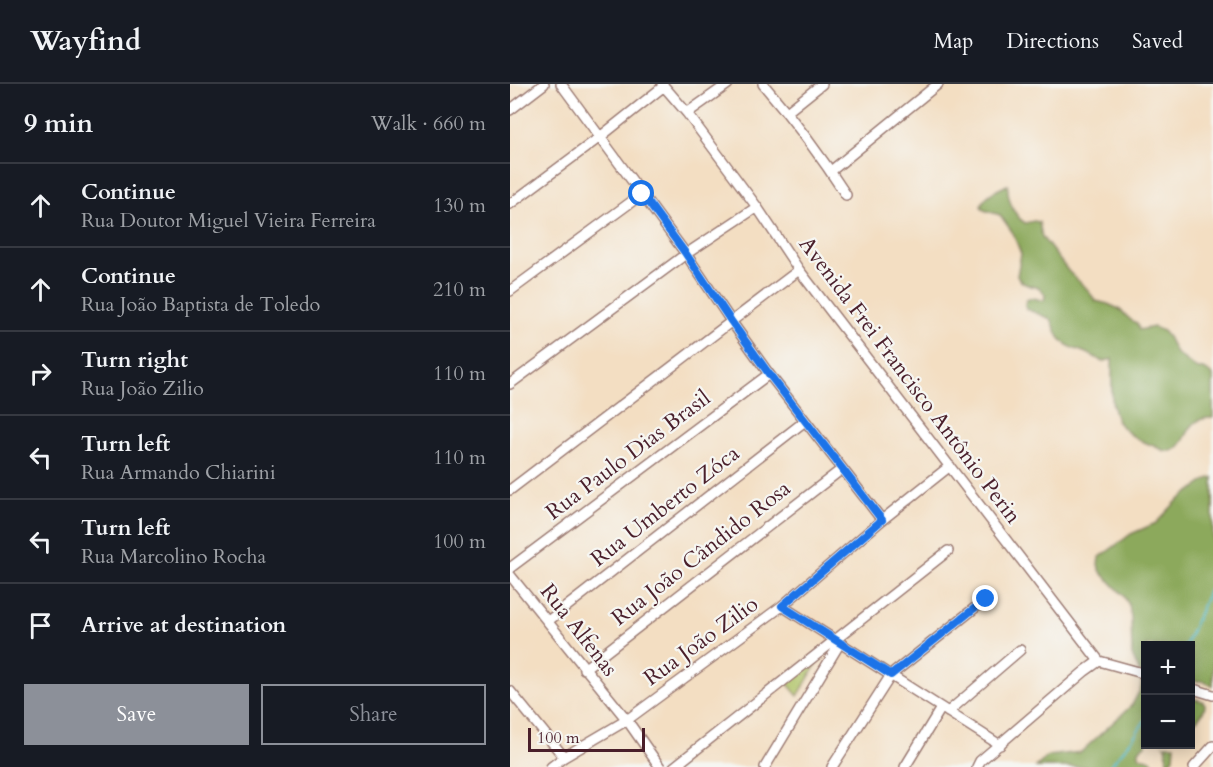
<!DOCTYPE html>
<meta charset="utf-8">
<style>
:root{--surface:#171b24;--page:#242831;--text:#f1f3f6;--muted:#9ea1a6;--line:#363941;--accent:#8c9099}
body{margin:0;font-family:Cardo,serif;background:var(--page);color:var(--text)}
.controls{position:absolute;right:18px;bottom:18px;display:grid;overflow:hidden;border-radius:0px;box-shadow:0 3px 15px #0003}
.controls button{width:54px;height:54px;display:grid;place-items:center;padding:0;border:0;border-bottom:2px solid var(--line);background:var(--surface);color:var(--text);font:30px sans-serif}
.scale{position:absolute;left:18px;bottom:15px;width:117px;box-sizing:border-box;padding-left:6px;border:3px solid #4a1f2b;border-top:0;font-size:16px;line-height:21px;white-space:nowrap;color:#4a1f2b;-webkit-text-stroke:4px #f6f6f2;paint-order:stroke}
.stop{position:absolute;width:18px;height:18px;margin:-14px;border:4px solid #1a73e8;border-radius:50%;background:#fff}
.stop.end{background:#1a73e8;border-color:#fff;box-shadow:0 2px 6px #0008}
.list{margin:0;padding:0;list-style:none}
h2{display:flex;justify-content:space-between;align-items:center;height:78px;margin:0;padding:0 24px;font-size:26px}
h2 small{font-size:20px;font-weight:400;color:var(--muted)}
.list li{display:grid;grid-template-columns:39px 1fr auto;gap:18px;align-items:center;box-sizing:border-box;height:84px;padding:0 24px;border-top:2px solid var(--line)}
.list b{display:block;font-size:22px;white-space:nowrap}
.list p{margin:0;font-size:20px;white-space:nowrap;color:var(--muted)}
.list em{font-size:20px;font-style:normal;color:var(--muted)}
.actions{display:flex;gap:12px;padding:18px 24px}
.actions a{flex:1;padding:14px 0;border:2px solid var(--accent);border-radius:0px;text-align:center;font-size:21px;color:var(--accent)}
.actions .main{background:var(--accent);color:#fff}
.icon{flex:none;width:33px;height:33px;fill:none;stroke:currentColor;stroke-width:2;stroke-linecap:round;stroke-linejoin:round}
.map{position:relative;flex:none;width:703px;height:683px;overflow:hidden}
header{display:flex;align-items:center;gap:36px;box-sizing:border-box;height:84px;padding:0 30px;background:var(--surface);border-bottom:2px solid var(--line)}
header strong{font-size:28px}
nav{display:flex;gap:33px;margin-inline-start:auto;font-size:21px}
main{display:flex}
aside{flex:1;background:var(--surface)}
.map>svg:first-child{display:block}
.green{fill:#b0c367;stroke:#7d7149;stroke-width:1.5}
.forest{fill:#8ca95c;stroke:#6b6444;stroke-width:1.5}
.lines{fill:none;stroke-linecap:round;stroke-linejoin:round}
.stream{stroke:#51bbcd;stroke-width:2}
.minor-casing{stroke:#9e7e76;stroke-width:12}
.minor{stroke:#fff;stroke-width:9}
.route{stroke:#1a73e8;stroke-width:8}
.labels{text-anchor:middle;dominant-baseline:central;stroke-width:4.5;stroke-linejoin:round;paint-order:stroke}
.street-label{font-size:22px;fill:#4a1f2b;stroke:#f6f6f2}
</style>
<header>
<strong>Wayfind</strong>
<nav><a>Map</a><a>Directions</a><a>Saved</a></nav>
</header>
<main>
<aside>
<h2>9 min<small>Walk · 660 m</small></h2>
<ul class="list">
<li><svg class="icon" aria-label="ahead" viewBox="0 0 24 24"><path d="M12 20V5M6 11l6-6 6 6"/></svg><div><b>Continue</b><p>Rua Doutor Miguel Vieira Ferreira</p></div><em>130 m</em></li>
<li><svg class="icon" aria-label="ahead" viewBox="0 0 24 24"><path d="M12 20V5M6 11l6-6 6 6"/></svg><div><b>Continue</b><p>Rua João Baptista de Toledo</p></div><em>210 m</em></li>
<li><svg class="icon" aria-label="right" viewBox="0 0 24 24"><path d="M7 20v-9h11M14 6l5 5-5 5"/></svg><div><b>Turn right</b><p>Rua João Zilio</p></div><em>110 m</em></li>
<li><svg class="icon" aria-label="left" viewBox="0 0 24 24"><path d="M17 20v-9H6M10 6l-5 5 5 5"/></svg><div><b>Turn left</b><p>Rua Armando Chiarini</p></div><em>110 m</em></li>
<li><svg class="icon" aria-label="left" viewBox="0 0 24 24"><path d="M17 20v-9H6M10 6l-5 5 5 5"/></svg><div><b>Turn left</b><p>Rua Marcolino Rocha</p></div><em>100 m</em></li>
<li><svg class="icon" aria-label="arrive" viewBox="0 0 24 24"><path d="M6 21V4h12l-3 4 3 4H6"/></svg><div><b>Arrive at destination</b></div></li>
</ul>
<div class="actions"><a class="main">Save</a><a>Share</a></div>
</aside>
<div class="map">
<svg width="703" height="683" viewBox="0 0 703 683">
<rect width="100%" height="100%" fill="#f6f6f2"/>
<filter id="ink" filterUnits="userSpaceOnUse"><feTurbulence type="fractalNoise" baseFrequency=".0167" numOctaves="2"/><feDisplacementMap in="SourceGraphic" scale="12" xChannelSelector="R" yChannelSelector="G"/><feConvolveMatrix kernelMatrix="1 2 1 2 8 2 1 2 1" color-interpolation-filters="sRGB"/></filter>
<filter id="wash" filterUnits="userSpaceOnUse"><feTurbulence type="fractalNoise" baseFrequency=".008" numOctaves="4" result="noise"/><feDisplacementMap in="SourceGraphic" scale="24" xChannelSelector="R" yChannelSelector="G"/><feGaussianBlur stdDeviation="1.35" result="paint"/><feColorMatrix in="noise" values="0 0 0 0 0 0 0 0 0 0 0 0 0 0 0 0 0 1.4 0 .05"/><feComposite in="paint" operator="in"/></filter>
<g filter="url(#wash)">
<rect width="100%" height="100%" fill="#f3dec2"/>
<!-- green -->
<path class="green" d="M303,577L307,579L288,612L277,599Z"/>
<!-- forest -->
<path class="forest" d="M497,101H498C497,115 504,132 515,139L524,137L529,138L532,153L559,188L575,203L586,217L598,220L609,225L622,237L627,239L629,246L644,243L653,247L658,253L666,269L687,285C695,284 697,286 703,292V334C676,333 681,353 666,365C659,370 650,365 644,362C593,344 603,320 602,275L592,278C580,266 559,268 549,253C546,248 544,241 541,235L516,225L515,220L517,215L524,214L534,217L535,211L530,204C521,202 511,201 507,192L511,170L503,149L490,131L474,126L471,122C475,110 486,107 497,101Z
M703,393V602L692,597H681L680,562H636V660L629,666V670L630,673C638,675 643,674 644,683H526L538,672L571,668L622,621L631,604L632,593L622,571L621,533L619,521L613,511L591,488L588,481L589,474L621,450L646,439L667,417L698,395Z
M681,614L692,617L695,620C695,629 687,636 681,641Z
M654,661H665L664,673L658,681H657L656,663Z"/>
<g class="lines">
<!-- stream -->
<path class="stream" d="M675,562L703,498
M599,683L621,657L636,635"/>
</g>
</g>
<g filter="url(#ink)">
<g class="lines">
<defs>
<path id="minor" d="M51,0L176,170L221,237L259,290L372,436
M152,0L177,29L247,123L289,186L589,577L636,590
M253,0C283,35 311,72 336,111
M0,26L34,0
M277,28L312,0
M177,29L218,0
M321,87L428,0
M0,120L90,53L154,2
M0,207L132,110
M0,300L176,170L247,123
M0,406L289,186
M0,484L259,290
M0,491L117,636L150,683
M272,522L490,661
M38,537L295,337
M74,585L332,385
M680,604L703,611
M0,607L54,673
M438,628L510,566
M41,683L54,673L117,636L272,522L372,436L440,382
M164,683L438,467
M255,683L330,559
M322,683L381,591L476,515
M395,683L431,624
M467,683L470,677L575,587L589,577
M684,683L703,662"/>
</defs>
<!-- minor casing -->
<use href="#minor" class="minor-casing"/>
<!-- minor -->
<use href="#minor" class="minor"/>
</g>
</g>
<g class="lines" filter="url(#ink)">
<!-- route -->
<path class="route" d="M132,110L176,170L221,237L259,290L372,436L272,522L381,591L476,515"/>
</g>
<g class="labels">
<!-- street labels -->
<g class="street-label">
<text transform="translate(400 296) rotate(53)">Avenida Frei Francisco Antônio Perin</text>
<text transform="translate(118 371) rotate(-37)">Rua Paulo Dias Brasil</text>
<text transform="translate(155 422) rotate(-38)">Rua Umberto Zóca</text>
<text transform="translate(191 469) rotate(-38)">Rua João Cândido Rosa</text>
<text transform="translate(69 546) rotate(52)">Rua Alfenas</text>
<text transform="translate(191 557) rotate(-36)">Rua João Zilio</text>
</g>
</g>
</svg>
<div class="controls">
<button>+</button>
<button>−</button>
</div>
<div class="scale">100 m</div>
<div class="stop" style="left:132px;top:110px"></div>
<div class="stop end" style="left:476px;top:515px"></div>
</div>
</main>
